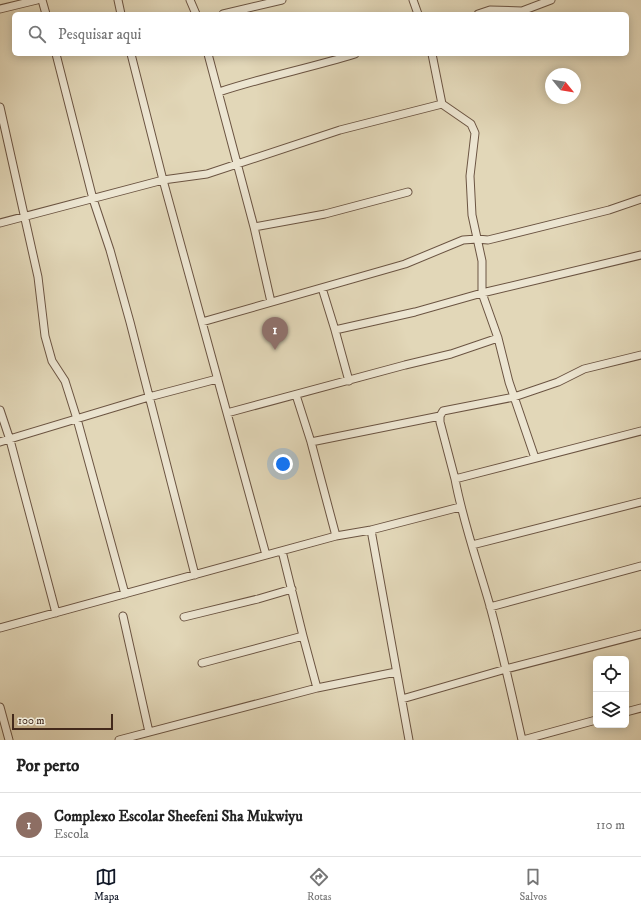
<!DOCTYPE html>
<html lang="pt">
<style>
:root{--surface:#fff;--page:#f2f2f2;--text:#222;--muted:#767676;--line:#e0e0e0;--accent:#111827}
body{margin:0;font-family:"IM FELL DW Pica",serif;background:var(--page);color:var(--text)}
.controls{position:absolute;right:12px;bottom:12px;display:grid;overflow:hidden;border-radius:6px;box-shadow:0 2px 10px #0003}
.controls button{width:36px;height:36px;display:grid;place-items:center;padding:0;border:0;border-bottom:1px solid var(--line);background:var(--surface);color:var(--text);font:20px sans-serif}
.compass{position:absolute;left:545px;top:68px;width:36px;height:36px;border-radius:50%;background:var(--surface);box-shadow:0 2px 10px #0003;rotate:120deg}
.scale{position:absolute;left:12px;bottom:10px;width:101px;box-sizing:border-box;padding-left:4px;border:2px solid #43291b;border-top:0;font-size:11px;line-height:14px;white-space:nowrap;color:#43291b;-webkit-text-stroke:3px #ece5d1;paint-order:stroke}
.you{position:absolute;left:283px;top:464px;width:14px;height:14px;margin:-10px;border:3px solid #fff;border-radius:50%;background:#1a73e8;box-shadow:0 0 0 6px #1a73e833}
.badge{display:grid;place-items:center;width:26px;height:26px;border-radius:50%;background:var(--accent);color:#fff;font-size:13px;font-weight:700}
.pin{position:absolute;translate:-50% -33px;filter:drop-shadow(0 1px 2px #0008)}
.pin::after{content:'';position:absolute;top:21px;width:14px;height:12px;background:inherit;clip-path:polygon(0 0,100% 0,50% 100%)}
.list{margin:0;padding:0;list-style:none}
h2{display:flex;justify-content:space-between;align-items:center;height:52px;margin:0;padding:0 16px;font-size:17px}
h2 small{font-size:13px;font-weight:400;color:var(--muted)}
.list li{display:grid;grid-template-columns:26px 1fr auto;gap:12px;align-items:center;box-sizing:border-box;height:64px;padding:0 16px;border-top:1px solid var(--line)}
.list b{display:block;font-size:15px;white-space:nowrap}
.list p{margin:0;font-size:13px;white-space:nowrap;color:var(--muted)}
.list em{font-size:13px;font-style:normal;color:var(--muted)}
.icon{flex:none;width:22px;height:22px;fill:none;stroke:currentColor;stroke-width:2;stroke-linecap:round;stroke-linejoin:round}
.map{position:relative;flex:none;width:641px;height:740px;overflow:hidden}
.search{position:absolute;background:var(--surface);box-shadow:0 2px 10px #0003;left:12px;right:12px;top:12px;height:44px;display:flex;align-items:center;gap:10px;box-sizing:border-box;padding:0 14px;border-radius:6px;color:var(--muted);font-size:15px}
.sheet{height:116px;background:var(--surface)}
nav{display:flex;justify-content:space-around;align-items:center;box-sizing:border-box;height:56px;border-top:1px solid var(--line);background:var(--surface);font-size:11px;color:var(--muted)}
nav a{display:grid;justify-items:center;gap:2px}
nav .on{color:var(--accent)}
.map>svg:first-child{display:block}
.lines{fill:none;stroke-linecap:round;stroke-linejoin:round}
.minor-casing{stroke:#6b5442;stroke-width:9}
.minor{stroke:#ece5d1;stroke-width:7}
</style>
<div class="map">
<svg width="641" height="740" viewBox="0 0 641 740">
<rect width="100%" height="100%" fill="#e2d7b8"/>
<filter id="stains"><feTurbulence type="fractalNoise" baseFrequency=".005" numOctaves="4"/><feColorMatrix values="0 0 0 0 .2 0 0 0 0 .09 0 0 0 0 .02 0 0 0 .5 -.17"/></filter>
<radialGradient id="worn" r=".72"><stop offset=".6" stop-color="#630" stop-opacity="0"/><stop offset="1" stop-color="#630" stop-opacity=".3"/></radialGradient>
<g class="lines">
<defs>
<path id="minor" d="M42,0L46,14
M118,0L121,14
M190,0L196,14
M413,0L418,14
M0,9L37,0
M223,14L282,0
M478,14L490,10L522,11L551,0
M56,54L93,199L110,250L130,322L195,575
M131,54L163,180L266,555
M208,54L254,227L271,302
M432,54L442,104L471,124L475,133L470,176L472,215L482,261V293L498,338L509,382L535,458
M219,92C264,77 310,68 355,54
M0,107L38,277L45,336L52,361L65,381L77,419L125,594
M0,223L163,180L207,174L340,130L442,104
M254,227L325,214L408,192
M322,288L335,330L349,381
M202,322L405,264L463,240L477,239L488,240L609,210L641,199
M335,330L415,312L482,293L641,255
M296,395L311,442L336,536
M0,410L10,440L56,613
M227,413L405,365L451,354L498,338
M0,442L149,397L217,379
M311,442L440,416
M455,479L440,422V416L443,411L514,397L558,382L584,369L641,355
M371,530L409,740
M472,545L641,502
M282,551L303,636L317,688
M490,607L641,566
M123,616L149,732
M184,617L258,599L292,589
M0,628L336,536L371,530L460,507
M202,663L303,636
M402,699L506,669L641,634
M0,707L9,740
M626,712L641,708
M119,740L317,688L396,672
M522,740C512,695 502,650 490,606C478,564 463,522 455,479L641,431
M523,740L596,720"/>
</defs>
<!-- minor casing -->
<use href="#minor" class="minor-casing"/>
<!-- minor -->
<use href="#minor" class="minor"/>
</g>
<rect width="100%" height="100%" filter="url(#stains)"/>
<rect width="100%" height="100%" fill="url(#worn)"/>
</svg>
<div class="controls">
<button><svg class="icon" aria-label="locate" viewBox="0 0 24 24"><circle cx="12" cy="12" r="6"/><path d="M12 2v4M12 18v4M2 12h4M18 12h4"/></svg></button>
<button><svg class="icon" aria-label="layers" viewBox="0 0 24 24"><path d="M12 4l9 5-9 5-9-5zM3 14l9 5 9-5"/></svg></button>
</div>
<svg class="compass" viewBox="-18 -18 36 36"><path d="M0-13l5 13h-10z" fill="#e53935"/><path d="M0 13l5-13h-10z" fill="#767676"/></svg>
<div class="scale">100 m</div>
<div class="you"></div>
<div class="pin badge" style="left:275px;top:350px;background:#8d6e63">1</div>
<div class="search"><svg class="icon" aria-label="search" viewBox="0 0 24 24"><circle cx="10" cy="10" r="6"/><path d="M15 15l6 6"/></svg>Pesquisar aqui</div>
</div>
<section class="sheet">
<h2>Por perto<small></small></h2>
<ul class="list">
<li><span class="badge" style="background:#8d6e63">1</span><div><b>Complexo Escolar Sheefeni Sha Mukwiyu</b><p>Escola</p></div><em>110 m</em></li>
</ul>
</section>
<nav>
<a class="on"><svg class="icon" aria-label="map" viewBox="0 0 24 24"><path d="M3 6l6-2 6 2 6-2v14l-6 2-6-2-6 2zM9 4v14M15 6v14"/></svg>Mapa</a>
<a><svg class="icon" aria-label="directions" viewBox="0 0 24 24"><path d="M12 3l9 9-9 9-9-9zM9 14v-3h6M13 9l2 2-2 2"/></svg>Rotas</a>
<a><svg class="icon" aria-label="saved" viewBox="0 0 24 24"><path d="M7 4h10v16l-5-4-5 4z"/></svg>Salvos</a>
</nav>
